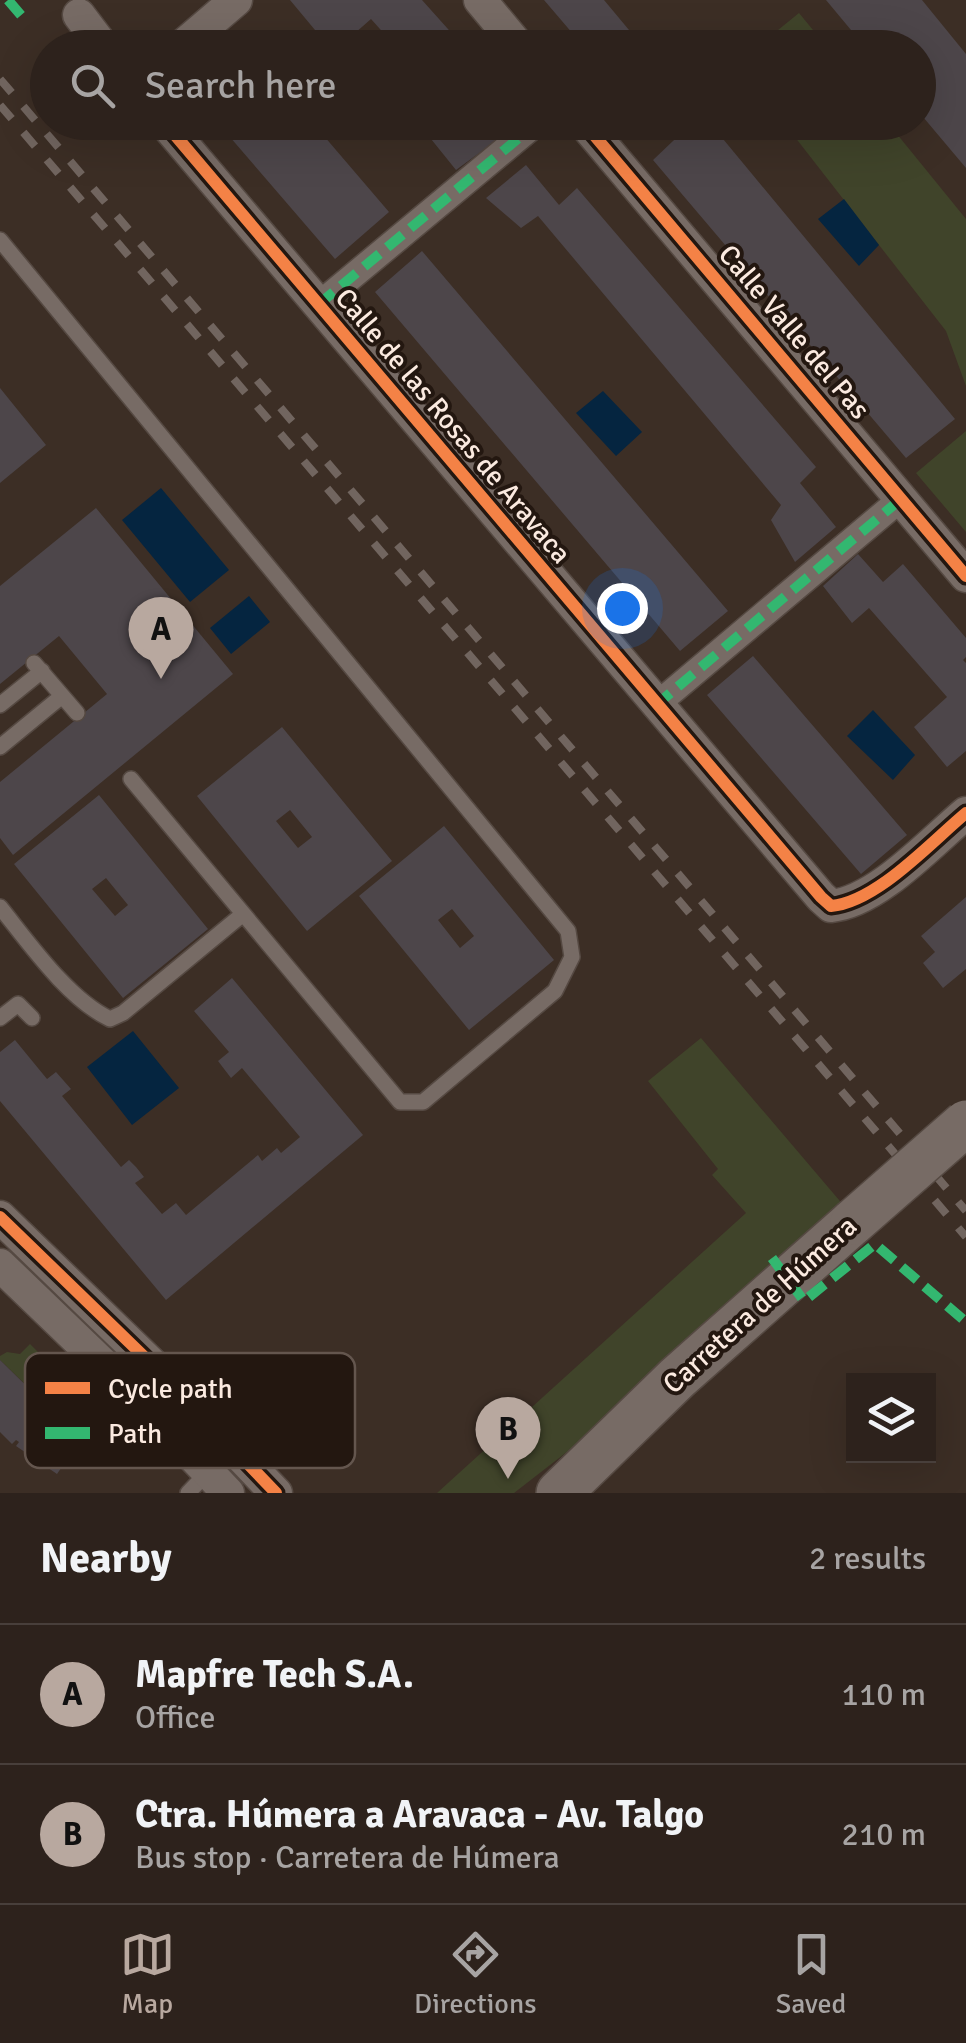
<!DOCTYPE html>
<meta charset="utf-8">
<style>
:root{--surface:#2d221c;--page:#392f29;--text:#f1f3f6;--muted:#a7a4a3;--line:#483f3b;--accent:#b8a89f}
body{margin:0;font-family:Signika,sans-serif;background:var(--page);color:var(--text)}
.controls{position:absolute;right:30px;bottom:30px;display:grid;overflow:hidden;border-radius:0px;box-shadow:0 10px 40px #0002}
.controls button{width:90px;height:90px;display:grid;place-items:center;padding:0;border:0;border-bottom:2px solid var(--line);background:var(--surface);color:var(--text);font:50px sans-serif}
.you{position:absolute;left:622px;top:608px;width:35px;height:35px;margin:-25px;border:8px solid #fff;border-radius:50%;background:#1a73e8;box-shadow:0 0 0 15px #1a73e833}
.badge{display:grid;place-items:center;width:65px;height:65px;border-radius:50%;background:var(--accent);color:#111;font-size:32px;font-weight:700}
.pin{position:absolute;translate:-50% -82px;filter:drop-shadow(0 2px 5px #0008)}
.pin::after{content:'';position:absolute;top:52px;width:35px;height:30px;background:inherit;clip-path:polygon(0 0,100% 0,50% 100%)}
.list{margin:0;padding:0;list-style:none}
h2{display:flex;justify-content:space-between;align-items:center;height:130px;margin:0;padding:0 40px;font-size:42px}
h2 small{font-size:32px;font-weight:400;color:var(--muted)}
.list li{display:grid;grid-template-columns:65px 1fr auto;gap:30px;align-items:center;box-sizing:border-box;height:140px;padding:0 40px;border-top:2px solid var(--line)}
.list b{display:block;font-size:38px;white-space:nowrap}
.list p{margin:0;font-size:32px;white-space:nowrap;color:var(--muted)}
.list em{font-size:32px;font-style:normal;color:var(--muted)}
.icon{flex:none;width:55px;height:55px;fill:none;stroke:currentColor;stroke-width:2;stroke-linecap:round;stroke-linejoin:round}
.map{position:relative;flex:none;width:966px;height:1493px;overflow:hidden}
.search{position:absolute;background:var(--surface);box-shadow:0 10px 40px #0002;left:30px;right:30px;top:30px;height:110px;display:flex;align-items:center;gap:25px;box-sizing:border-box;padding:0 35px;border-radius:55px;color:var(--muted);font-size:38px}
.sheet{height:410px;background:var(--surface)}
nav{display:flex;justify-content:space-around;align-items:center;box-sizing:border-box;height:140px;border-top:2px solid var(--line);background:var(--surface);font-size:28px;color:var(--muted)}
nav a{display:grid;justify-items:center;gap:5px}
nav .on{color:var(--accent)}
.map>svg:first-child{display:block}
.green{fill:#40442a}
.water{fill:#052540}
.building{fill:#4d464a;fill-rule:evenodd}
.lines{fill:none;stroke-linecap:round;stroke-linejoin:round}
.service-casing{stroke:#554942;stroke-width:18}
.pedestrian-casing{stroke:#554942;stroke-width:28}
.minor-casing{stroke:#554942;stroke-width:35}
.secondary-casing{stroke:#554942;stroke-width:48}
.service{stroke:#776b65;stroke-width:15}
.pedestrian{stroke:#776b65;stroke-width:25}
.minor{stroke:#776b65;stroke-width:32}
.secondary{stroke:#776b65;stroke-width:45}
.rail{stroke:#71655f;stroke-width:8;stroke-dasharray:18 18;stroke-linecap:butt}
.secondary-bridge-casing{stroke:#554942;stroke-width:48;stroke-linecap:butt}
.secondary-bridge{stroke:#776b65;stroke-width:45}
.quiet{stroke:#33b770;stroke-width:10;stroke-dasharray:20 10;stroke-linecap:butt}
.cycleway-casing{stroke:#231710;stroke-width:19}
.cycleway{stroke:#f48246;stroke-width:12}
.labels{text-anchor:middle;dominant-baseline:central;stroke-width:8;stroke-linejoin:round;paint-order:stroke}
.street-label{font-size:28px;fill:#fbeae0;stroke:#231710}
.key{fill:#231710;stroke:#64564e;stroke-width:2.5}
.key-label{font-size:28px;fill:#fbeae0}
</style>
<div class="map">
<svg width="966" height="1493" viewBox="0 0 966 1493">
<rect width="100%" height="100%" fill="#3c2e25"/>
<!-- green -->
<path class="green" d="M799,13L827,47H757Z
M784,123H888L966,219V386L946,331Z
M966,431V532L916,473Z
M701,1038L845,1207L581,1441L514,1493H437L746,1213L712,1175L718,1169L648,1081Z
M30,1344L40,1354L37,1373L25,1384L0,1360V1356L7,1352L20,1354Z"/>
<!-- water -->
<path class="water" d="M844,199L879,245L859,266L818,219Z
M603,391L642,432L616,456L576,413Z
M161,488L229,570L190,602L122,520Z
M249,596L270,622L231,654L210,628Z
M873,710L915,755L893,780L847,736Z
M133,1031L179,1088L132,1125L87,1067Z"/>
<!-- building -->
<path class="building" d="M290,0H422L465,48H397L371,19L338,48H330Z
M544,0H604L644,48H585Z
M826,0H922L966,54V168L918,111V48H866Z
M236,34L247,48H220Z
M217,122H312L389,212L335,259Z
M441,122H480L497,140L456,170L427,134Z
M649,122H679L662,138Z
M693,122H709L955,419L906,458L653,160Z
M526,165L559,205L577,188L816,467L800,483L836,527L795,562L771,520L781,505L538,216L521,228L486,198Z
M422,251L728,611L680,651L375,292Z
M0,388L46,445L0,483Z
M96,508L233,674L13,855L0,838V782L107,694L59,636L0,684V586Z
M858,554L883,582L903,564L966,638V657L963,660L966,663V751L947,767L914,727L947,697L869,608L852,623L823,586Z
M753,656L907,835L861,874L707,695Z
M282,727L392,861L307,931L197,796ZM290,810L312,837L298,848L276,821Z
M99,795L208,929L123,998L14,864ZM106,878L128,905L115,916L92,889Z
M444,826L554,960L469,1030L359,896ZM452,909L474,936L460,948L438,920Z
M966,897V969L943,988L923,963L935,952L921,936Z
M232,978L363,1135L166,1300L0,1101V1052L15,1040L47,1079L56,1072L71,1089L62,1096L121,1167L129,1160L136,1167L144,1177L135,1183L162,1214L176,1203L186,1215L258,1155L262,1161L277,1148L281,1153L300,1137L242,1068L231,1078L218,1061L229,1052L194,1011Z
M0,1360L44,1403L29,1418L34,1423L42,1412L81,1439L57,1474L16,1446L19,1442L16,1440L12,1444L0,1432Z"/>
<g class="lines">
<defs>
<path id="service" d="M0,240L568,931L572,957L555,991L423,1102H400L131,779
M34,663L77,713
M0,705L42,671
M0,747L62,696
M0,907C29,943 68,999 110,1019L123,1013L243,914
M0,1018L18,1004L32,1018
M188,1493L208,1472"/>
<path id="pedestrian" d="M318,305L538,122
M655,706L902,498"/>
<path id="minor" d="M480,0L520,48
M79,15L104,48
M180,48L236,0
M164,122L821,897L831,906C877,902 931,842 966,813
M583,122L966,576
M0,1217L163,1375L276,1493
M0,1265L133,1393L228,1493"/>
<path id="secondary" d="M559,1493L677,1378L853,1222"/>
</defs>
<!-- service casing -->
<use href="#service" class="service-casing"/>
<!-- pedestrian casing -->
<use href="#pedestrian" class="pedestrian-casing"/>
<!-- minor casing -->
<use href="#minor" class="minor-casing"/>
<!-- secondary casing -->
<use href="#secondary" class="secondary-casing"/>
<!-- service -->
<use href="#service" class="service"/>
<!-- pedestrian -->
<use href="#pedestrian" class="pedestrian"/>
<!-- minor -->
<use href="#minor" class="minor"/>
<!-- secondary -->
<use href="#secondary" class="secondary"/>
<!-- rail -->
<path class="rail" d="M0,79L966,1211
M0,105L966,1237"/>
<defs>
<path id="secondary-bridge" d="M853,1222L966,1123"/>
</defs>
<!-- secondary-bridge casing -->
<use href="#secondary-bridge" class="secondary-bridge-casing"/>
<!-- secondary-bridge -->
<use href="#secondary-bridge" class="secondary-bridge"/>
<!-- quiet -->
<path class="quiet" d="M8,0L26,21
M318,305L538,122
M655,706L902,498
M772,1258L804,1301L875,1244L966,1322"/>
<defs>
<path id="cycleway" d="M164,122L821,897L831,906C877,902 931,842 966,813
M583,122L966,576
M0,1217L163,1375L276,1493"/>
</defs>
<!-- cycleway casing -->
<use href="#cycleway" class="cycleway-casing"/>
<!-- cycleway -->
<use href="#cycleway" class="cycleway"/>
</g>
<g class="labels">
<!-- street labels -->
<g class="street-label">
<text transform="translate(794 332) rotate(50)">Calle Valle del Pas</text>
<text transform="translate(453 426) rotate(50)">Calle de las Rosas de Aravaca</text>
<text transform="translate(760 1305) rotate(-42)">Carretera de Húmera</text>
</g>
</g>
<!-- legend -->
<rect x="25" y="1353" width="330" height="115" rx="15" class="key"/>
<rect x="45" y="1382" width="45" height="12" fill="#f48246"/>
<rect x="45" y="1427" width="45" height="12" fill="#33b770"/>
<g class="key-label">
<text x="108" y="1398">Cycle path</text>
<text x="108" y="1443">Path</text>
</g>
</svg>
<div class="controls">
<button><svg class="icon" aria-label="layers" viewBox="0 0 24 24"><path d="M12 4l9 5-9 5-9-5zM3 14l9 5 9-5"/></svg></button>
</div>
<div class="you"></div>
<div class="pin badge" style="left:161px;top:679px">A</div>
<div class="pin badge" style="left:508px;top:1479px">B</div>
<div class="search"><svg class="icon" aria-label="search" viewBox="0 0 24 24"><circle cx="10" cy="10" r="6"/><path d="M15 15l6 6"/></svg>Search here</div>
</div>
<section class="sheet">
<h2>Nearby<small>2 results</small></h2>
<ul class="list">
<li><span class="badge">A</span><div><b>Mapfre Tech S.A.</b><p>Office</p></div><em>110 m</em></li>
<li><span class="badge">B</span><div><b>Ctra. Húmera a Aravaca - Av. Talgo</b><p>Bus stop · Carretera de Húmera</p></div><em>210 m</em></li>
</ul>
</section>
<nav>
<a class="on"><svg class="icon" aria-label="map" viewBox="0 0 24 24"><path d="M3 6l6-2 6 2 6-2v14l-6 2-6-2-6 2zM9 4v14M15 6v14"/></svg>Map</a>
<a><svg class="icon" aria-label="directions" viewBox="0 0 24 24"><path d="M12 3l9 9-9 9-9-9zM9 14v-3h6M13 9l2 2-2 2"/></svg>Directions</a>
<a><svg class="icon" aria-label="saved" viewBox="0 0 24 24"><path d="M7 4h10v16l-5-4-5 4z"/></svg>Saved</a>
</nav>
